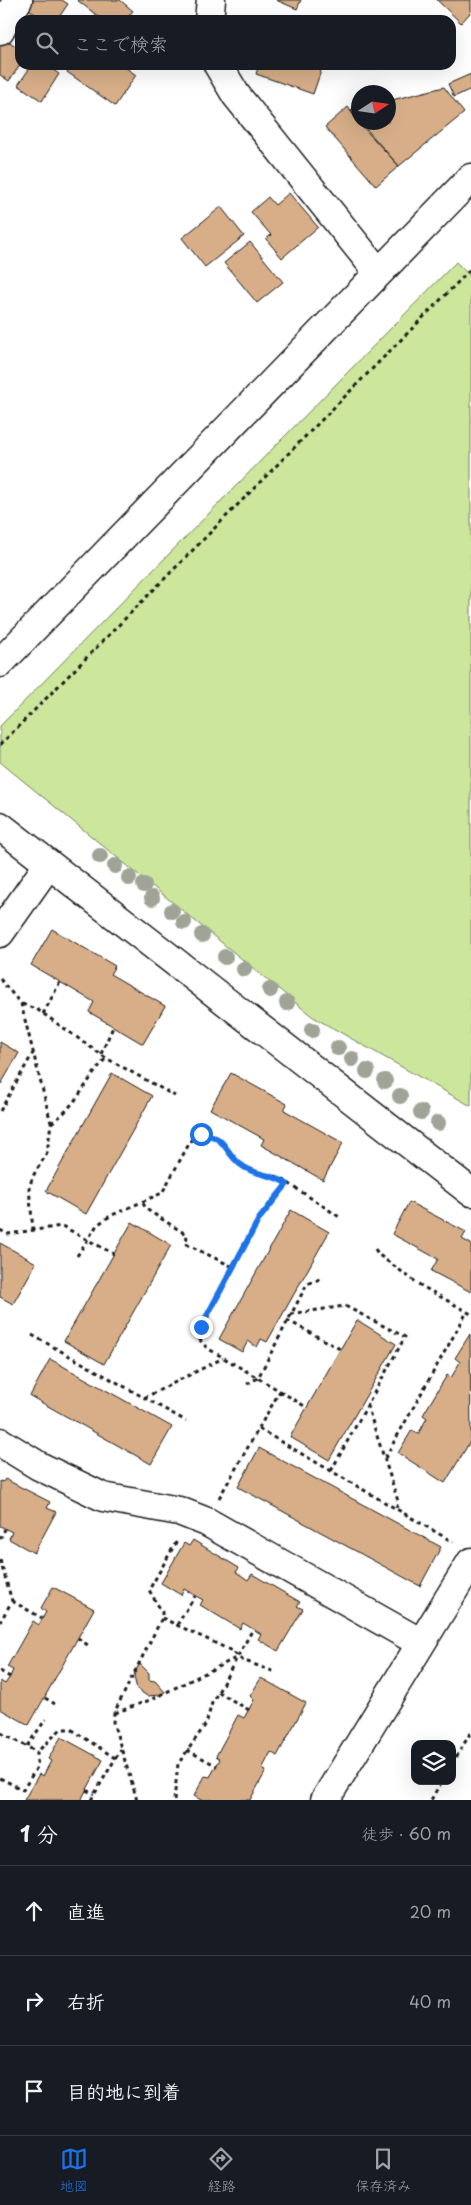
<!DOCTYPE html>
<html lang="ja">
<meta charset="utf-8">
<style>
:root{--surface:#171b24;--page:#242831;--text:#f1f3f6;--muted:#9ea1a6;--line:#363941;--accent:#1a73e8}
body{margin:0;font-family:"Playpen Sans","Klee One",sans-serif;background:var(--page);color:var(--text)}
.controls{position:absolute;right:15px;bottom:15px;display:grid;overflow:hidden;border-radius:10px;box-shadow:0 5px 20px #0002}
.controls button{width:45px;height:45px;display:grid;place-items:center;padding:0;border:0;border-bottom:1px solid var(--line);background:var(--surface);color:var(--text);font:25px sans-serif}
.compass{position:absolute;left:351px;top:85px;width:45px;height:45px;border-radius:50%;background:var(--surface);box-shadow:0 5px 20px #0002;rotate:78deg}
.stop{position:absolute;width:15px;height:15px;margin:-11px;border:4px solid #1a73e8;border-radius:50%;background:#fff}
.stop.end{background:#1a73e8;border-color:#fff;box-shadow:0 1px 5px #0008}
.list{margin:0;padding:0;list-style:none}
h2{display:flex;justify-content:space-between;align-items:center;height:65px;margin:0;padding:0 20px;font-size:21px}
h2 small{font-size:16px;font-weight:400;color:var(--muted)}
.list li{display:grid;grid-template-columns:32px 1fr auto;gap:15px;align-items:center;box-sizing:border-box;height:90px;padding:0 20px;border-top:1px solid var(--line)}
.list b{display:block;font-size:19px;white-space:nowrap}
.list em{font-size:16px;font-style:normal;color:var(--muted)}
.icon{flex:none;width:28px;height:28px;fill:none;stroke:currentColor;stroke-width:2;stroke-linecap:round;stroke-linejoin:round}
.map{position:relative;flex:none;width:471px;height:1800px;overflow:hidden}
.search{position:absolute;background:var(--surface);box-shadow:0 5px 20px #0002;left:15px;right:15px;top:15px;height:55px;display:flex;align-items:center;gap:12px;box-sizing:border-box;padding:0 18px;border-radius:15px;color:var(--muted);font-size:19px}
.sheet{height:335px;background:var(--surface)}
nav{display:flex;justify-content:space-around;align-items:center;box-sizing:border-box;height:70px;border-top:1px solid var(--line);background:var(--surface);font-size:14px;color:var(--muted)}
nav a{display:grid;justify-items:center;gap:2px}
nav .on{color:var(--accent)}
.map>svg:first-child{display:block}
.green{fill:#cce69c;stroke:#74815c}
.building{fill:#d7ae88;stroke:#1c1c1c}
.lines{fill:none;stroke-linecap:round;stroke-linejoin:round}
.minor-casing{stroke:#1c1c1c;stroke-width:31}
.path{stroke:#1c1c1c;stroke-width:3;stroke-dasharray:4 4;stroke-linecap:butt}
.minor{stroke:#fff;stroke-width:28}
.tree{fill:#9fa497}
.route{stroke:#1a73e8;stroke-width:6}
</style>
<div class="map">
<svg width="471" height="1800" viewBox="0 0 471 1800">
<rect width="100%" height="100%" fill="#fff"/>
<filter id="ink" filterUnits="userSpaceOnUse"><feTurbulence type="fractalNoise" baseFrequency=".02" numOctaves="2"/><feDisplacementMap in="SourceGraphic" scale="10" xChannelSelector="R" yChannelSelector="G"/><feConvolveMatrix kernelMatrix="1 2 1 2 8 2 1 2 1" color-interpolation-filters="sRGB"/></filter>
<g filter="url(#ink)">
<!-- green -->
<path class="green" d="M456,262L471,277V1106L313,1017L0,762V726Z"/>
<!-- building -->
<path class="building" d="M30,0H62L68,4L57,20H44L25,7Z
M77,0H120L133,11L125,20H103Z
M276,0H301L297,9Z
M437,0H471V12L461,23Z
M4,38L20,49V65L9,81L0,75V44Z
M32,65H46L59,74L42,101L18,85Z
M56,65H66L63,70Z
M72,65H122L136,75L115,106L67,72Z
M259,65H323L313,94L256,74Z
M471,74V89L454,97L448,84Z
M444,87L464,113L399,166L360,122H388V101Z
M348,107L358,122L399,166L376,186L325,127Z
M358,108V120L350,110Z
M289,193L318,227L282,258L266,239L271,235L251,212L268,197L275,205Z
M221,207L244,236L205,267L182,238Z
M250,242L283,282L257,303L224,263Z
M52,929L115,966L110,974L165,1006L143,1044L89,1012L94,1002L31,965Z
M0,1042L19,1053L0,1086Z
M112,1073L152,1096L86,1214L46,1191Z
M231,1073L287,1104L284,1110L343,1143L323,1180L261,1145L264,1139L210,1109Z
M409,1202L466,1232L462,1239L471,1244V1292L431,1271L438,1259L392,1234Z
M291,1210L329,1232L267,1342L261,1339L257,1347L248,1341L242,1352L219,1339Z
M132,1222L171,1245L104,1364L64,1341Z
M0,1243L36,1263L13,1304L0,1297Z
M357,1320L396,1344L329,1460L290,1437Z
M470,1334L471,1440L445,1483L398,1453L412,1430L418,1434L427,1418L423,1415L447,1375L451,1378L460,1362L455,1358Z
M50,1359L172,1427L151,1464L30,1396Z
M259,1448L441,1547L420,1586L238,1487Z
M5,1479L50,1502L47,1508L56,1512L34,1553L9,1539L12,1532L0,1526V1481L3,1482Z
M193,1540L239,1568L236,1572L248,1580L252,1574L300,1602L297,1606L303,1609L278,1651L258,1639L261,1634L253,1629L243,1623L240,1629L200,1605L203,1600L184,1589L181,1595L161,1583L184,1543L189,1546Z
M53,1587L94,1609L29,1725L0,1709V1681L5,1684L10,1677L13,1670L7,1667L33,1621L39,1625L46,1612L41,1608Z
M140,1664L149,1673V1680L155,1681L165,1692L160,1695L147,1696L137,1689L134,1677L135,1671Z
M261,1678L306,1703L277,1756L271,1752L262,1769L266,1771L250,1800H201L194,1796L205,1776L210,1777L220,1759L216,1756L238,1715L244,1718L254,1700L250,1696Z
M61,1737L103,1760L81,1800H24L39,1774L43,1776L51,1761L48,1759Z"/>
<g class="lines">
<defs>
<path id="minor" d="M209,20L211,0
M0,30L18,0
M218,65L236,95L378,272
M0,663L471,178
M0,826L471,1192
M0,933L48,865
M0,1442L39,1466L103,1497L179,1511L207,1522L421,1643
M325,1800L471,1562"/>
</defs>
<!-- minor casing -->
<use href="#minor" class="minor-casing"/>
<!-- path -->
<path class="path" d="M0,745L471,269
M0,979L21,1004L51,1123L47,1153L33,1176L29,1188L33,1230
M22,1004L38,1010L106,1058L175,1096
M43,1014L60,982
M101,1054L113,1027
M0,1111L33,1053
M51,1123C76,1107 87,1079 106,1058
M143,1203L146,1209L187,1235L186,1244L233,1267
M0,1230L8,1234L62,1226L114,1254
M375,1249L379,1255L420,1285L471,1314
M77,1256L97,1225L110,1216L162,1193L194,1135H213L220,1140L240,1165L257,1173L279,1177L341,1218
M290,1314L345,1306L405,1337L331,1471
M287,1320L340,1349
M32,1335L186,1421
M247,1384L258,1378L307,1284L320,1279
M280,1391L306,1407
M144,1398L223,1358
M367,1405L398,1501L396,1509
M259,1429L453,1542
M385,1458L467,1312
M219,1498L280,1391L207,1348L200,1340L201,1327L259,1219L287,1184
M0,1539L5,1529
M0,1560L12,1601L0,1622
M12,1601L42,1618
M162,1618L232,1651L242,1660L275,1672
M177,1625L195,1596
M78,1638L89,1646
M0,1671L10,1677
M218,1692L249,1710
M45,1698L55,1704
M115,1713L150,1700L236,1658
M1,1733L37,1752
M27,1746L46,1719
M187,1750L217,1766
M452,1764L471,1732
M0,1778L23,1790L37,1767V1752L61,1729H71L115,1758
M86,1790L94,1794
M91,1800L121,1749
M137,1800L113,1722L114,1713L162,1618V1612L149,1590L178,1539
M174,1800L178,1764L206,1724L212,1703L253,1629
M431,1800L442,1781"/>
<!-- minor -->
<use href="#minor" class="minor"/>
</g>
<!-- trees -->
<g class="tree">
<circle cx="100" cy="856" r="8"/>
<circle cx="115" cy="866" r="8"/>
<circle cx="129" cy="878" r="8"/>
<circle cx="144" cy="885" r="8"/>
<circle cx="152" cy="898" r="8"/>
<circle cx="172" cy="911" r="8"/>
<circle cx="184" cy="922" r="8"/>
<circle cx="202" cy="935" r="8"/>
<circle cx="225" cy="957" r="8"/>
<circle cx="244" cy="969" r="8"/>
<circle cx="270" cy="990" r="8"/>
<circle cx="287" cy="1003" r="8"/>
<circle cx="312" cy="1030" r="8"/>
<circle cx="338" cy="1048" r="8"/>
<circle cx="352" cy="1059" r="8"/>
<circle cx="367" cy="1071" r="8"/>
<circle cx="385" cy="1081" r="8"/>
<circle cx="400" cy="1096" r="8"/>
<circle cx="421" cy="1112" r="8"/>
<circle cx="438" cy="1123" r="8"/>
</g>
</g>
<g class="lines" filter="url(#ink)">
<!-- route -->
<path class="route" d="M201,1134C226,1136 223,1150 240,1164C253,1176 273,1173 287,1184L259,1219L201,1327"/>
</g>
</svg>
<div class="controls">
<button><svg class="icon" aria-label="layers" viewBox="0 0 24 24"><path d="M12 4l9 5-9 5-9-5zM3 14l9 5 9-5"/></svg></button>
</div>
<svg class="compass" viewBox="-18 -18 36 36"><path d="M0-13l5 13h-10z" fill="#e53935"/><path d="M0 13l5-13h-10z" fill="#9ea1a6"/></svg>
<div class="stop" style="left:201px;top:1134px"></div>
<div class="stop end" style="left:201px;top:1327px"></div>
<div class="search"><svg class="icon" aria-label="search" viewBox="0 0 24 24"><circle cx="10" cy="10" r="6"/><path d="M15 15l6 6"/></svg>ここで検索</div>
</div>
<section class="sheet">
<h2>1 分<small>徒歩 · 60 m</small></h2>
<ul class="list">
<li><svg class="icon" aria-label="ahead" viewBox="0 0 24 24"><path d="M12 20V5M6 11l6-6 6 6"/></svg><div><b>直進</b></div><em>20 m</em></li>
<li><svg class="icon" aria-label="right" viewBox="0 0 24 24"><path d="M7 20v-9h11M14 6l5 5-5 5"/></svg><div><b>右折</b></div><em>40 m</em></li>
<li><svg class="icon" aria-label="arrive" viewBox="0 0 24 24"><path d="M6 21V4h12l-3 4 3 4H6"/></svg><div><b>目的地に到着</b></div></li>
</ul>
</section>
<nav>
<a class="on"><svg class="icon" aria-label="map" viewBox="0 0 24 24"><path d="M3 6l6-2 6 2 6-2v14l-6 2-6-2-6 2zM9 4v14M15 6v14"/></svg>地図</a>
<a><svg class="icon" aria-label="directions" viewBox="0 0 24 24"><path d="M12 3l9 9-9 9-9-9zM9 14v-3h6M13 9l2 2-2 2"/></svg>経路</a>
<a><svg class="icon" aria-label="saved" viewBox="0 0 24 24"><path d="M7 4h10v16l-5-4-5 4z"/></svg>保存済み</a>
</nav>
